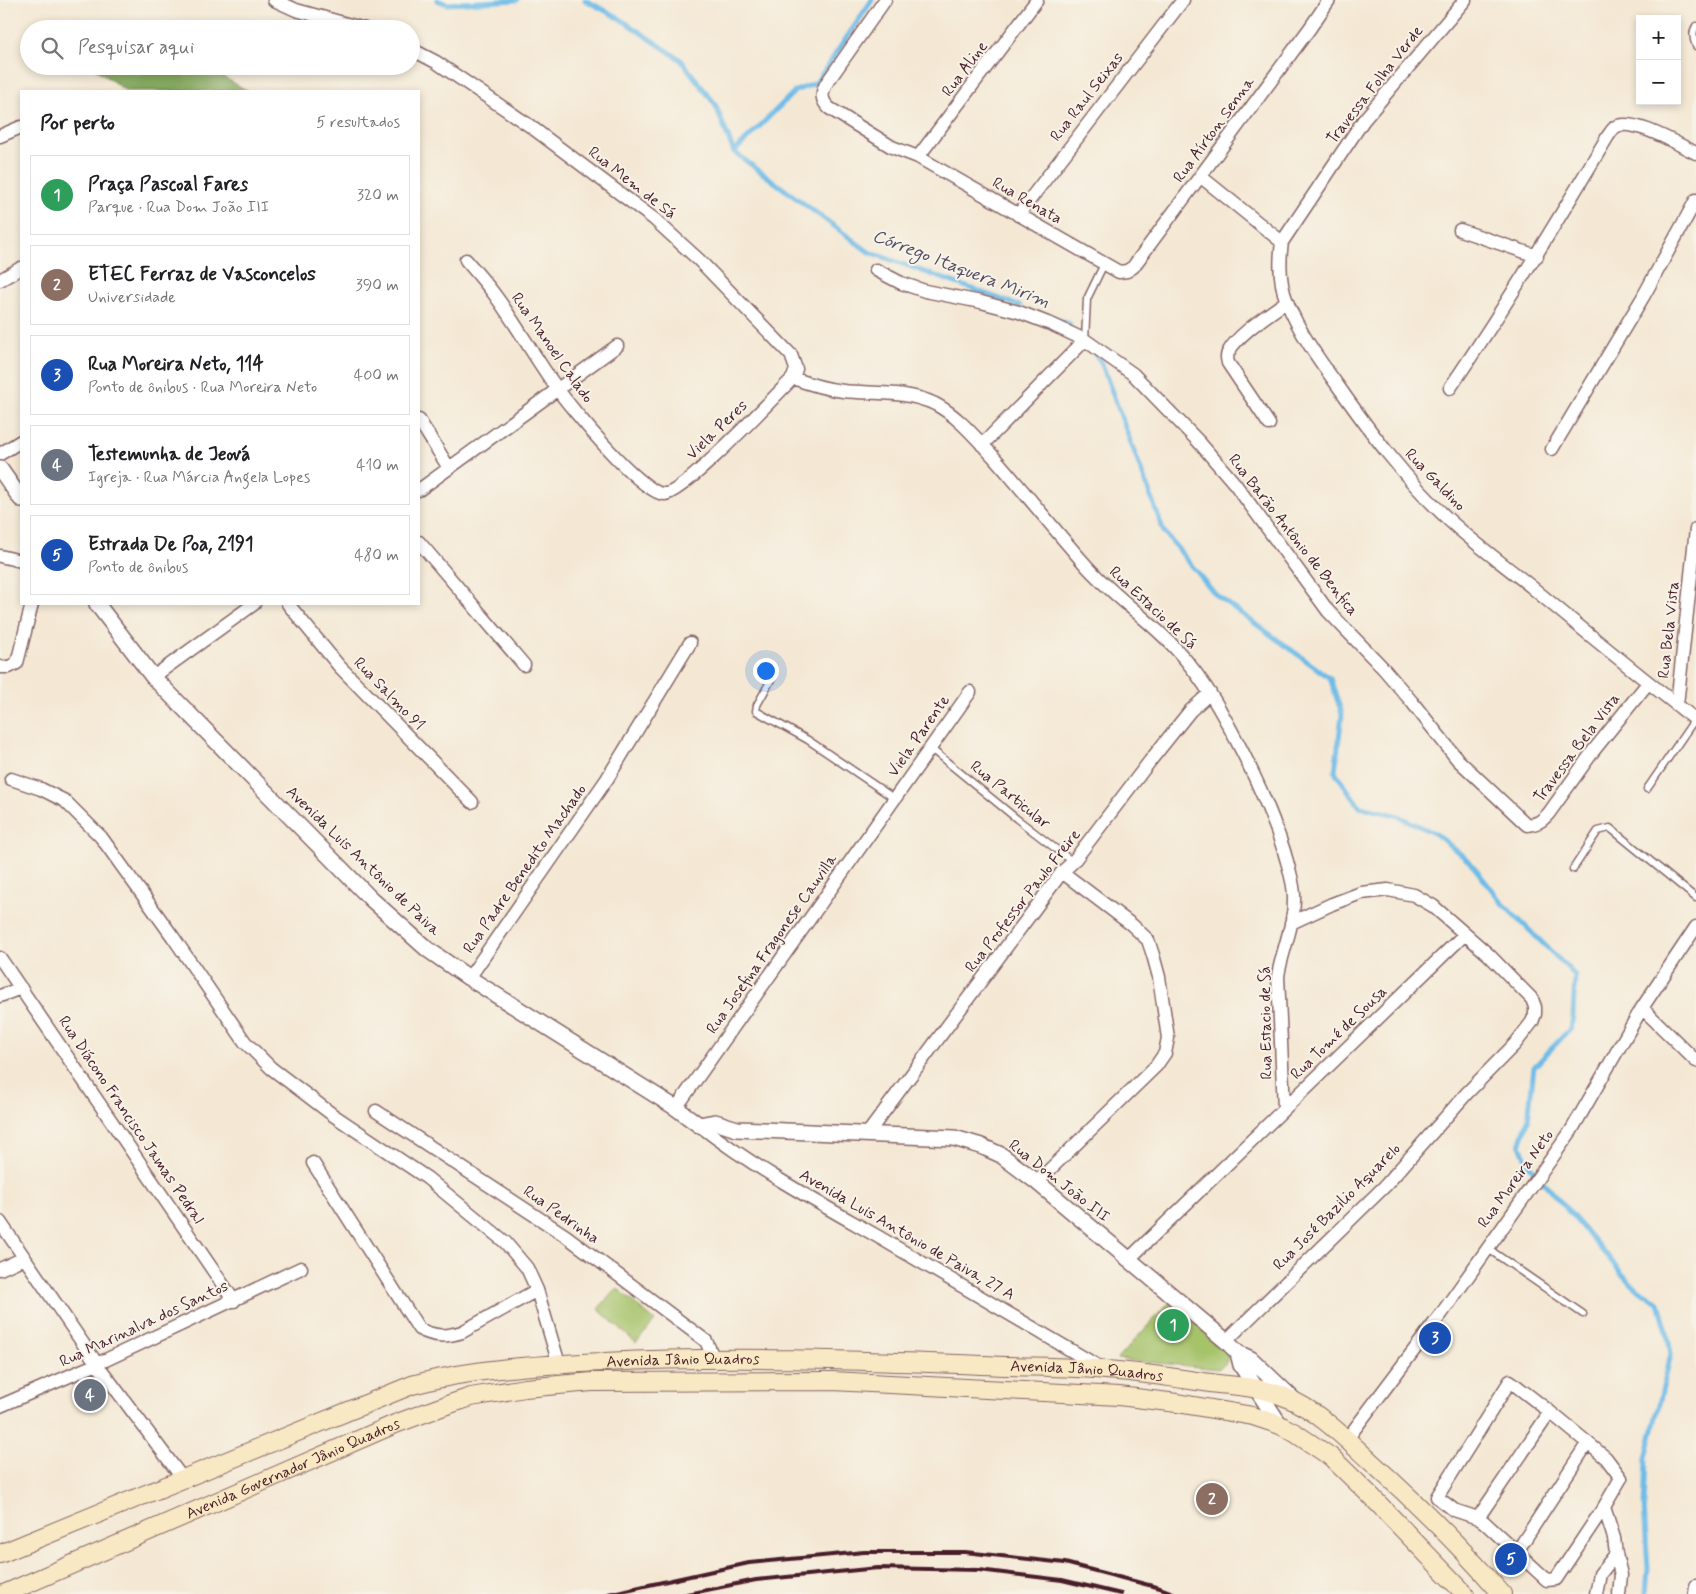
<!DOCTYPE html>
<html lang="pt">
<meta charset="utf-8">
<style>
:root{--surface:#fff;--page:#f6f6f6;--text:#202124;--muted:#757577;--line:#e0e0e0;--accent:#111827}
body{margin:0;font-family:Mynerve,sans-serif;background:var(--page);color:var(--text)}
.controls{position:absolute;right:15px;top:15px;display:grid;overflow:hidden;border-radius:0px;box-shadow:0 2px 8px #0003}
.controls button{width:45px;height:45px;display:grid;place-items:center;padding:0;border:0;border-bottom:1px solid var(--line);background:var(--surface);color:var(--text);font:25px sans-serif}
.you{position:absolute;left:765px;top:670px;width:18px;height:18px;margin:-12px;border:4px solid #fff;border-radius:50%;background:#1a73e8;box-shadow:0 0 0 8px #1a73e833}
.badge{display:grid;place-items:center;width:32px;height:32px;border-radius:50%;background:var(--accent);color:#fff;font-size:16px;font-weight:700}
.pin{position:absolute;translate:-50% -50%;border:2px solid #fff;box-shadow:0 1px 5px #0006}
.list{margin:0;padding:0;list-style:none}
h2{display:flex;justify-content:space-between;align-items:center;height:65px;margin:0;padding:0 20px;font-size:21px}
h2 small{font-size:16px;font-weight:400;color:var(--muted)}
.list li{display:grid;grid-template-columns:32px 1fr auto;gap:15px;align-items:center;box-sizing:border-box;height:80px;margin:0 10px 10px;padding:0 10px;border:1px solid var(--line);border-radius:0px}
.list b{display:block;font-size:19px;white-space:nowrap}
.list p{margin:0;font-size:16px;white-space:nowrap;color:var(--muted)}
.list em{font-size:16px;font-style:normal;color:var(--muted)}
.icon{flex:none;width:28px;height:28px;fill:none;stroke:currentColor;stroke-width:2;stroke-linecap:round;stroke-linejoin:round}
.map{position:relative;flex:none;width:1696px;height:1594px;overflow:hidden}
.search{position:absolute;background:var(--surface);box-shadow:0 2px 8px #0003;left:20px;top:20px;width:400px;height:55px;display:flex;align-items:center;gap:12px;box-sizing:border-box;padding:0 18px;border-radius:28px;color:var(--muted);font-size:19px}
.panel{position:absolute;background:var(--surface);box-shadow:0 2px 8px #0003;left:20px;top:90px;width:400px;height:515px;border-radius:0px}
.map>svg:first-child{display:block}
.green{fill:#a6c36a;stroke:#78714a}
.forest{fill:#84a95e;stroke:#676444}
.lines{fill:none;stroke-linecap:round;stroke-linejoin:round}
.stream{stroke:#6ebce8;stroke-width:5}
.service-casing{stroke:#866566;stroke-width:9}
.minor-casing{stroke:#866566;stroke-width:15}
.tertiary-casing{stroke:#866566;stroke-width:18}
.secondary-casing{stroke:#866566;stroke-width:20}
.service{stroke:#fff;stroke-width:6}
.minor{stroke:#fff;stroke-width:12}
.tertiary{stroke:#fff;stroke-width:15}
.secondary{stroke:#f8e8c3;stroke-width:18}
.rail{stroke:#4a1f2b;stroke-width:4}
.labels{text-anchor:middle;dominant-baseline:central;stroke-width:4;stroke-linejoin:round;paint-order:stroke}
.street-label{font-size:16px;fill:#4a1f2b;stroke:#f7f3e8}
.water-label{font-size:18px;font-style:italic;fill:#554e64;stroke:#f7f3e8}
</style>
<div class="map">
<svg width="1696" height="1594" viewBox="0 0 1696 1594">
<rect width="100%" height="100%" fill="#f7f3e8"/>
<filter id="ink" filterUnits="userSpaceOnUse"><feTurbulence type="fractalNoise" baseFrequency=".02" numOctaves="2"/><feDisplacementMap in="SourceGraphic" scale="10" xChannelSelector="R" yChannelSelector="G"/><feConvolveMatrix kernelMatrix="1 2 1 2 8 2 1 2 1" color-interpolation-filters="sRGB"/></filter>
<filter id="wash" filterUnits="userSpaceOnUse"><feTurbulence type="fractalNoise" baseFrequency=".0096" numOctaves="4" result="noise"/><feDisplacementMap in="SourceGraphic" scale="20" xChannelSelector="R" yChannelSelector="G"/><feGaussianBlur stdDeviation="1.12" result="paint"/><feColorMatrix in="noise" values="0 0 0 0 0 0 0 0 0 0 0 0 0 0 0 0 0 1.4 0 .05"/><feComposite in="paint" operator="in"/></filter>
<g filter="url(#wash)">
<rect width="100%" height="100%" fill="#f4e8d4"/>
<!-- green -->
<path class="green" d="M617,1288L655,1321L636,1343L598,1309Z
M1169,1303L1225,1347L1229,1354L1226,1363L1218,1369L1117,1359Z"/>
<!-- forest -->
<path class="forest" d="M92,66H204L248,91H126Z"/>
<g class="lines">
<!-- stream -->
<path class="stream" d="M437,0L447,4L517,0
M585,0L619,18L681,60L715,104L734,152L869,252L1020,306
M734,152L795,91L816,83L872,0
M1040,313L1070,324
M1095,354L1101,362L1164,532L1216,595L1330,678L1342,714L1335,772L1360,807L1396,815L1436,834L1470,862L1503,904L1575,975L1573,1016L1571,1028L1534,1067L1528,1120L1520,1145L1528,1164L1631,1284L1659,1303L1666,1327L1671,1354L1646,1458L1644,1506L1648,1569L1646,1594"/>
</g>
</g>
<g filter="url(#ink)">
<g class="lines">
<defs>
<path id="service" d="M1696,26C1692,32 1693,39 1696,46
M1085,340L1087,299L1104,264
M772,678L757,705L756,711L808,740L895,799
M930,748L1017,819L1073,862
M1647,789L1695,719
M1573,869L1598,831L1610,828L1696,898
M1487,1248L1583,1314"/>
<path id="minor" d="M274,0L296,10L365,29
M885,0L826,84C821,94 821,100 829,108L892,147L918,157L1119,272L1127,271L1133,267L1310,28L1329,0
M1465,0L1363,121L1282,242C1279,263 1279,282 1287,302C1299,332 1319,360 1338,386C1371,433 1406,480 1449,520C1475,544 1506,566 1534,589C1587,633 1641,677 1696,720
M411,49L436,62L530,126L654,219L699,260L791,355L796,369L793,378
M0,136L21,127
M918,157L1037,0
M1200,176L1282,242
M1018,215L1183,0
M1460,230L1537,256
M466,260C476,272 488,285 497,298C518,327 535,358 556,387C569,406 643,496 665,494C684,493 774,397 793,378
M876,270L901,283L925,291L981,302L1019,312L1053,325L1085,340L1133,374L1199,442L1235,484L1328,611L1383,668L1412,702L1458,760L1527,825C1538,824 1542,821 1549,813L1594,750L1648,683
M0,280L21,268
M793,378C809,384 826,389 843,391C874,394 906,390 935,404C958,416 974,436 992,455C1023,490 1052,527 1083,562C1111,595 1148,618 1176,649C1205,680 1224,716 1243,753C1259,785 1273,817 1284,851C1288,866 1294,882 1294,897C1295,924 1282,950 1278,976L1284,1108
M1450,388C1506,306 1557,222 1608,136C1610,133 1613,129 1615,127C1633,117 1679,145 1696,153
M419,420L449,468
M1269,424L1228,363C1227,359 1226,355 1229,351C1239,333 1270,314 1287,301
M982,445L1085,340
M1552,449L1643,297L1696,200
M0,454L21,441
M419,490L617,346
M419,542L524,665
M0,556L21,561
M288,604L339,666L472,802
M0,667H9L17,663L32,604
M153,677L254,604
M1677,705L1696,529
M11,779L41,789L65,801L101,837L173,937L245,1042L271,1068L333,1115L427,1178L505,1242L527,1268L537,1290L559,1364
M0,958L234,1301
M469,978L607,779L690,643
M0,996L21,988
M1642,1008L1696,1061
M676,1108L970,692
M376,1111L566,1236L706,1341L714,1359
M699,1125C756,1169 819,1203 882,1239C955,1282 1028,1325 1101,1368
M868,1133L1062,872L1073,862L1150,761L1190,711L1210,693
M313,1163L419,1329C435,1337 446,1337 462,1332L537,1290
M1037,1182L1156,1066L1165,1053L1168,1038L1159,977L1153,955L1148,940L1132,925L1062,872
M0,1222L97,1364L183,1479
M1128,1260L1465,934
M0,1269L24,1258
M1226,1341L1385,1186L1467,1093L1515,1044L1532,1022L1535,1014V1007L1532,999L1489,955L1433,906L1414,895L1388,890L1361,893L1332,904L1291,923
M0,1406L97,1364L301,1268
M1347,1439L1442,1313L1571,1131L1642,1008L1696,927
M1604,1507L1556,1579L1547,1580L1484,1522L1478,1518L1454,1510L1437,1497L1510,1381L1550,1412L1606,1458L1621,1478L1604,1507L1614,1538L1616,1554L1621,1575L1619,1594
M1478,1518L1550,1412
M1516,1553L1587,1444
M1596,1594L1600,1574L1616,1554
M1695,1594L1696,1586"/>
<path id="tertiary" d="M0,469L21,499
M97,604L153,677L371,899L427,949L469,978L676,1108L699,1125L715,1122L737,1129L954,1138L981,1146L1001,1155L1037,1182L1226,1341L1238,1353L1251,1359L1293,1399
M1238,1353L1241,1365L1280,1425"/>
<g id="secondary">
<path id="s1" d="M0,1554L412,1385C474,1368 540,1365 604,1362C740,1355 875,1361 1010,1366C1042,1367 1073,1367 1105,1370C1140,1372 1175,1378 1210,1383C1234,1386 1262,1387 1285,1397C1317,1410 1344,1437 1369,1460C1416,1502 1461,1547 1502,1594"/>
<path id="s2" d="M4,1594L395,1424L441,1407L471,1397L525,1388L592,1382L832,1381L1119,1396L1177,1403L1253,1416L1280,1425L1295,1433L1331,1457L1371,1496L1465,1594"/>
</g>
</defs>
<!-- service casing -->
<use href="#service" class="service-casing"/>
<!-- minor casing -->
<use href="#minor" class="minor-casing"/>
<!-- tertiary casing -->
<use href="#tertiary" class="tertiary-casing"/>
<!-- secondary casing -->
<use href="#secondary" class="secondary-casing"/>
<!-- service -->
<use href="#service" class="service"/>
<!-- minor -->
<use href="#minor" class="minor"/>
<!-- tertiary -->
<use href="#tertiary" class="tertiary"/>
<!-- secondary -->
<use href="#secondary" class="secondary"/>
<!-- rail -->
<path class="rail" d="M608,1594L749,1563L864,1552H965L1065,1563L1160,1588L1176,1594
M687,1594L756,1580L878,1568L979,1570L1062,1580L1121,1594"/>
</g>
</g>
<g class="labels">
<!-- street labels -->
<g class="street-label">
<text transform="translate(965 69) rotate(-53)">Rua Aline</text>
<text transform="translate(1375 85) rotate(-52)">Travessa Folha Verde</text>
<text transform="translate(1087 97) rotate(-52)">Rua Raul Seixas</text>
<text transform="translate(1214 130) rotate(-54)">Rua Aírton Senna</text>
<text transform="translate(632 183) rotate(38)">Rua Mem de Sá</text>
<text transform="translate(1027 201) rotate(30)">Rua Renata</text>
<text transform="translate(552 348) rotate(55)">Rua Manoel Calado</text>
<text transform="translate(717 430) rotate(-44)">Viela Peres</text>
<text transform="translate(1435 480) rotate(46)">Rua Galdino</text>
<text transform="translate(1293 535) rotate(52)">Rua Barão Antônio de Benfica</text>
<text transform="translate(1153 608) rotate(43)">Rua Estacio de Sá</text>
<text transform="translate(1669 630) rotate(-84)">Rua Bela Vista</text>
<text transform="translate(389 694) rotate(46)">Rua Salmo 91</text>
<text transform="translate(919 736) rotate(-55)">Viela Parente</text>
<text transform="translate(1577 748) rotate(-53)">Travessa Bela Vista</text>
<text transform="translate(1010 795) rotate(39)">Rua Particular</text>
<text transform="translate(363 861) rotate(44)">Avenida Luis Antônio de Paiva</text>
<text transform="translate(525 869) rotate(-55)">Rua Padre Benedito Machado</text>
<text transform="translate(1023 901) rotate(-52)">Rua Professor Paulo Freire</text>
<text transform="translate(772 944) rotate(-55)">Rua Josefina Fragonese Cauvilla</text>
<text transform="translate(1266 1023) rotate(-91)">Rua Estacio de Sá</text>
<text transform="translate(1339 1033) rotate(-44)">Rua Tomé de Sousa</text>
<text transform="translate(131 1120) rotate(56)">Rua Diácono Francisco Jamas Pedral</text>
<text transform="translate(1516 1179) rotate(-54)">Rua Moreira Neto</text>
<text transform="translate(1059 1181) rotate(38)">Rua Dom João III</text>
<text transform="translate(1337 1207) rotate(-45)">Rua José Bazilio Aquarelo</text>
<text transform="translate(561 1215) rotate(35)">Rua Pedrinha</text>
<text transform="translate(907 1235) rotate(30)">Avenida Luis Antônio de Paiva, 27 A</text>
<text transform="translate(144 1324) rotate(-25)">Rua Marinalva dos Santos</text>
<text stroke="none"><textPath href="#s1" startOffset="718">Avenida Jânio Quadros</textPath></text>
<text stroke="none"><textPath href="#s1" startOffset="1122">Avenida Jânio Quadros</textPath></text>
<text stroke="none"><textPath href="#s2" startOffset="315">Avenida Governador Jânio Quadros</textPath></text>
</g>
<!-- water labels -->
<g class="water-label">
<text transform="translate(961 269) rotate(21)">Córrego Itaquera Mirim</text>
</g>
</g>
</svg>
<div class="controls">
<button>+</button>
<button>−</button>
</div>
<div class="you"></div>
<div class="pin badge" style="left:1173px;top:1325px;background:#2e9e5b">1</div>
<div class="pin badge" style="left:1212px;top:1499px;background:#8d6e63">2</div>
<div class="pin badge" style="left:1435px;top:1338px;background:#1a4fb4">3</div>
<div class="pin badge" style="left:90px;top:1395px;background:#6b7280">4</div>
<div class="pin badge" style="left:1511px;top:1559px;background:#1a4fb4">5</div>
<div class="search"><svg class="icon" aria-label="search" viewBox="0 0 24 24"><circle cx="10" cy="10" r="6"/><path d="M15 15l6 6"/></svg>Pesquisar aqui</div>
<section class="panel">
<h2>Por perto<small>5 resultados</small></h2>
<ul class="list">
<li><span class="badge" style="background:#2e9e5b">1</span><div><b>Praça Pascoal Fares</b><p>Parque · Rua Dom João III</p></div><em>320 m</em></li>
<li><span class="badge" style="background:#8d6e63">2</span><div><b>ETEC Ferraz de Vasconcelos</b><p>Universidade</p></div><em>390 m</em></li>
<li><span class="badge" style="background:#1a4fb4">3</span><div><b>Rua Moreira Neto, 114</b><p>Ponto de ônibus · Rua Moreira Neto</p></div><em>400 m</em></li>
<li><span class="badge" style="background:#6b7280">4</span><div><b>Testemunha de Jeová</b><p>Igreja · Rua Márcia Angela Lopes</p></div><em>410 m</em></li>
<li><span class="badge" style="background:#1a4fb4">5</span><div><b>Estrada De Poa, 2191</b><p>Ponto de ônibus</p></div><em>480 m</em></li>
</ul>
</section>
</div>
